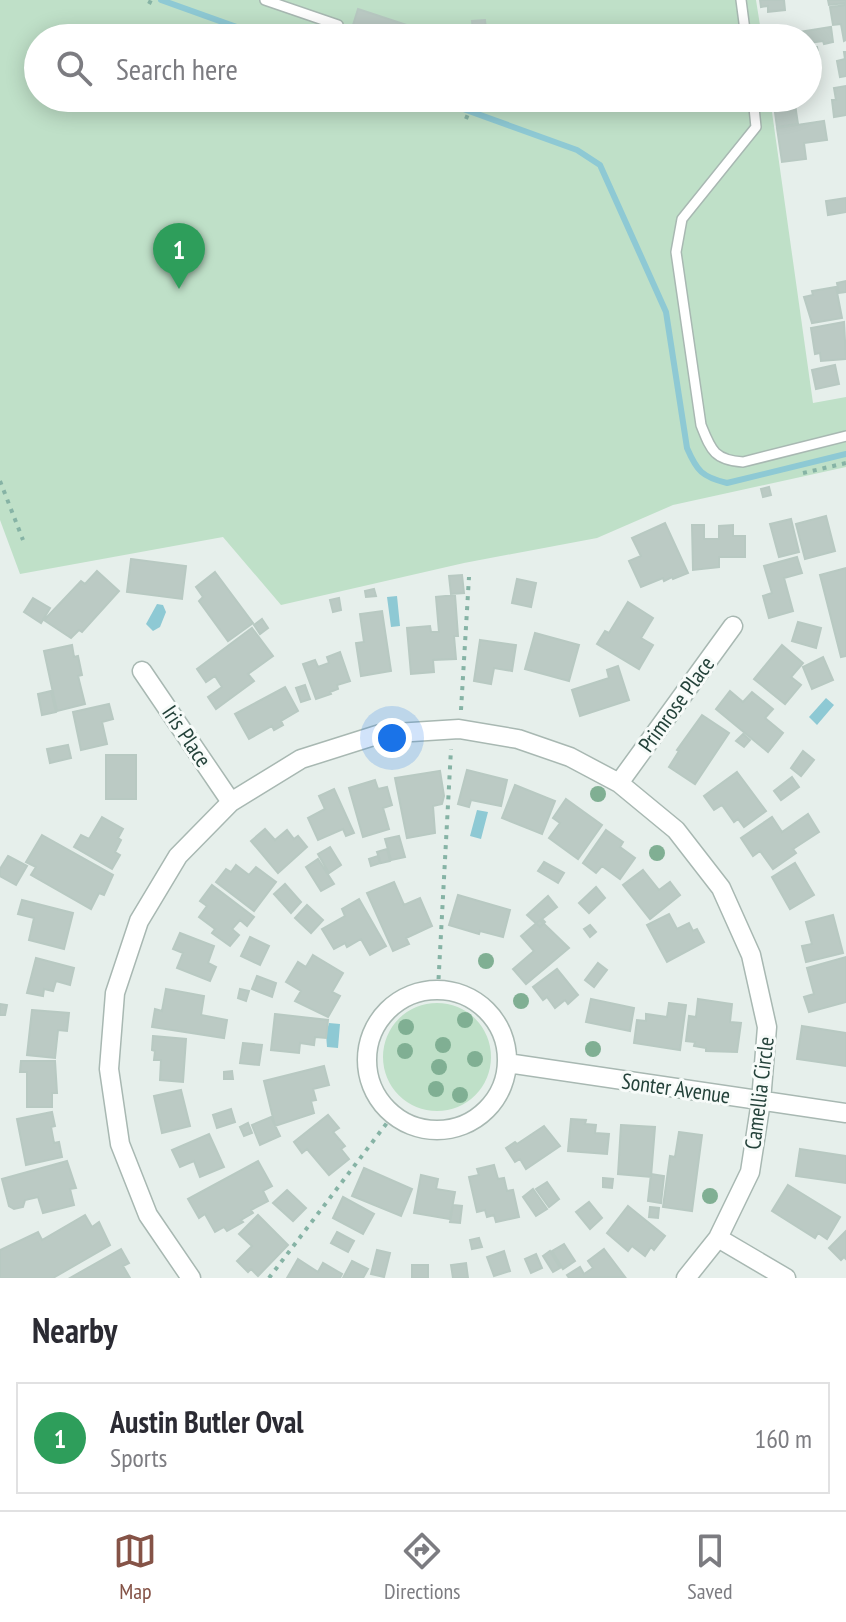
<!DOCTYPE html>
<style>
:root{--surface:#fff;--page:#f2f2f3;--text:#2b2b33;--muted:#7c7c81;--line:#e1e1e2;--accent:#855347}
body{margin:0;font-family:"PT Sans Narrow",sans-serif;background:var(--page);color:var(--text)}
.you{position:absolute;left:392px;top:738px;width:28px;height:28px;margin:-20px;border:6px solid #fff;border-radius:50%;background:#1a73e8;box-shadow:0 0 0 12px #1a73e833}
.badge{display:grid;place-items:center;width:52px;height:52px;border-radius:50%;background:var(--accent);color:#fff;font-size:26px;font-weight:700}
.pin{position:absolute;translate:-50% -66px;filter:drop-shadow(0 2px 4px #0008)}
.pin::after{content:'';position:absolute;top:42px;width:28px;height:24px;background:inherit;clip-path:polygon(0 0,100% 0,50% 100%)}
.list{margin:0;padding:0;list-style:none}
h2{display:flex;justify-content:space-between;align-items:center;height:104px;margin:0;padding:0 32px;font-size:34px}
h2 small{font-size:26px;font-weight:400;color:var(--muted)}
.list li{display:grid;grid-template-columns:52px 1fr auto;gap:24px;align-items:center;box-sizing:border-box;height:112px;margin:0 16px 16px;padding:0 16px;border:2px solid var(--line);border-radius:0px}
.list b{display:block;font-size:30px;white-space:nowrap}
.list p{margin:0;font-size:26px;white-space:nowrap;color:var(--muted)}
.list em{font-size:26px;font-style:normal;color:var(--muted)}
.icon{flex:none;width:44px;height:44px;fill:none;stroke:currentColor;stroke-width:2;stroke-linecap:round;stroke-linejoin:round}
.map{position:relative;flex:none;width:846px;height:1278px;overflow:hidden}
.search{position:absolute;background:var(--surface);box-shadow:0 4px 20px #0003;left:24px;right:24px;top:24px;height:88px;display:flex;align-items:center;gap:20px;box-sizing:border-box;padding:0 28px;border-radius:44px;color:var(--muted);font-size:30px}
.sheet{height:232px;background:var(--surface)}
nav{display:flex;justify-content:space-around;align-items:center;box-sizing:border-box;height:112px;border-top:2px solid var(--line);background:var(--surface);font-size:22px;color:var(--muted)}
nav a{display:grid;justify-items:center;gap:4px}
nav .on{color:var(--accent)}
.map>svg:first-child{display:block}
.green{fill:#bfe0c8}
.water{fill:#8ec9d4}
.lines{fill:none;stroke-linecap:round;stroke-linejoin:round}
.stream{stroke:#8ec9d4;stroke-width:6}
.building{fill:#bbcac4;stroke:#b8c9c2;stroke-width:2}
.lane-casing{stroke:#a8b8b2;stroke-width:12}
.street-casing{stroke:#a8b8b2;stroke-width:21}
.path{stroke:#86b3a5;stroke-width:4;stroke-dasharray:4 6;stroke-linecap:butt}
.lane{stroke:#fff;stroke-width:9}
.street{stroke:#fff;stroke-width:18}
.tree{fill:#80af93}
.labels{text-anchor:middle;dominant-baseline:central;stroke-width:6;stroke-linejoin:round;paint-order:stroke}
.street-label{font-size:22px;fill:#24423a;stroke:#f7fbf9}
</style>
<div class="map">
<svg width="846" height="1278" viewBox="0 0 846 1278">
<rect width="100%" height="100%" fill="#e6efeb"/>
<!-- green -->
<path class="green" d="M0,0H756L762,38H38V98H770L813,403L846,397V467L673,505L597,538L464,563L281,605L223,537L20,574L0,520Z
M383 1057a54 54 0 1 1 108 0a54 54 0 1 1-108 0Z"/>
<!-- water -->
<path class="water" d="M397,596L400,626L391,627L387,597Z
M157,604L163,605L166,612L160,627L153,631L146,624Z
M826,698L834,705L817,725L809,717Z
M477,810L488,812L481,839L470,836Z
M329,1023L340,1024L338,1048L327,1047L326,1034Z"/>
<g class="lines">
<!-- stream -->
<path class="stream" d="M161,0L267,38
M433,98L577,150L600,165L666,312L687,448C697,471 702,477 727,483L846,454"/>
</g>
<!-- building -->
<path class="building" d="M760,0H784L785,10L768,12V6L761,7Z
M828,0H846V3L829,5Z
M846,5V40L844,41L841,24L833,25L830,7Z
M358,9L446,38H349Z
M485,20L487,38H474L472,21Z
M831,27L833,42L824,44L823,41L808,43V38H801L799,32Z
M817,47L820,63L808,65V48Z
M844,52H846V76L840,77L837,61L845,59Z
M846,86V115L834,117L832,100H836L834,88Z
M773,98H794L798,124L777,127Z
M824,121L827,140L804,143L806,159L782,162L777,128Z
M846,198V212L828,215L826,201Z
M846,281V292L839,293L837,283Z
M836,287L842,318L812,323L804,297L813,295L812,291Z
M844,322L846,359L821,361L820,353L815,354L811,328Z
M835,365L839,384L816,389L812,370Z
M769,487L771,495L763,497L761,489Z
M826,516L835,551L805,559L796,524Z
M791,519L799,552L779,557L770,524Z
M665,523L688,573L673,579L672,577L664,581L663,578L641,587L629,561L641,556L632,538Z
M692,525H704V539H719V526L733,525V536H745V557H719V567L693,570Z
M797,557L802,573L784,578L793,611L769,618L763,596L772,593L764,566Z
M131,559L186,566L182,599L127,592Z
M846,568V656L841,657L820,575Z
M97,571L119,591L82,632L79,630L71,638L44,620L81,581L85,584Z
M215,572L253,623L228,641L199,601L203,597L196,587Z
M462,575L464,593L451,594L449,576Z
M517,579L536,583L531,607L512,603Z
M374,589L376,596L366,597L365,591Z
M455,595L458,636H454L456,659L433,660L434,672L411,674L407,628L430,626L431,632H439L436,597Z
M33,598L50,608L41,623L24,612Z
M339,598L341,610L333,612L330,600Z
M628,602L653,618L641,638L653,645L639,669L597,644L605,631L609,633Z
M382,611L391,671L361,676L356,643L364,642L360,614Z
M262,619L268,628L260,634L254,625Z
M798,622L821,628L816,648L792,641Z
M252,628L273,656L248,674L254,681L216,709L208,697L222,687L215,676L206,682L197,669Z
M535,633L579,645L569,681L525,669Z
M480,640L516,645L512,671L494,668L491,684L474,681Z
M72,645L74,657L78,656L82,675L78,676L85,704L57,711L44,651Z
M782,645L803,663L791,677L801,685L785,704L754,679Z
M340,652L350,681L337,685L338,689L330,692L331,694L316,699L303,664L315,660L318,667L329,663L327,657Z
M823,657L833,680L812,689L803,667Z
M618,666L629,700L580,716L572,690L609,678L607,670Z
M305,685L310,699L301,702L296,688Z
M285,687L298,711L281,721L283,725L274,730L272,726L249,739L235,714Z
M51,691L56,712L42,715L38,694Z
M730,691L743,702L752,692L773,709L765,718L783,733L768,752L716,709Z
M109,704L113,719L102,722L107,744L81,750L73,712Z
M702,715L729,733L695,784L669,767L679,751L677,750Z
M743,734L750,740L744,747L736,741Z
M68,745L71,758L50,763L47,749Z
M803,751L814,760L801,776L791,768Z
M106,755H136V799H106Z
M467,770L507,780L501,806L471,800L469,807L458,804Z
M440,771L444,796L442,804L433,806L435,833L407,838L395,778Z
M737,772L766,811L744,827L738,819L734,822L722,805L714,810L704,796Z
M792,777L799,787L781,800L774,791Z
M375,780L378,789L387,787L392,805L383,808L389,829L363,837L349,788Z
M515,785L555,801L542,834L502,818Z
M334,789L354,833L346,836L343,829L318,840L308,818L325,809L319,796Z
M566,799L602,825L578,859L549,838L560,823L553,818Z
M808,814L819,832L793,849L796,853L773,869L760,851L753,856L741,838L772,817L782,832Z
M102,817L123,829L118,838L121,840L115,852L120,855L112,869L74,847L81,835L89,839Z
M265,829L275,840L287,830L294,839L298,836L307,847L278,873L251,841Z
M606,830L623,842L620,847L635,858L620,879L602,866L596,873L583,863Z
M42,835L113,875L104,895L99,893L91,909L31,875L36,867L26,862Z
M399,836L405,857L391,860L385,839Z
M330,847L341,865L329,873L318,854Z
M387,849L390,861L381,863L377,852Z
M8,856L27,866L16,885L0,876V869Z
M378,856L380,863L371,866L369,859Z
M318,859L334,884L321,891L306,867Z
M544,862L564,873L558,883L538,871Z
M795,863L814,895L790,909L772,877Z
M236,865L249,875L256,867L276,882L254,911L216,882L226,869L231,872Z
M643,870L659,890L670,882L680,895L650,919L623,885Z
M394,882L404,905L420,898L432,926L406,938L409,944L393,951L367,893Z
M285,884L301,902L291,913L274,894Z
M212,885L254,917L247,926L240,920L232,929L239,935L230,946L212,933L215,929L199,917L207,906L200,901Z
M596,887L605,898L589,913L579,903Z
M458,895L510,910L503,937L480,931L479,934L449,925Z
M548,896L557,907L542,919L545,922L540,927L527,915Z
M359,899L386,946L370,955L361,939L347,947L345,943L334,949L322,929L345,916L342,909Z
M22,900L73,913L64,949L29,940L34,918L18,914Z
M307,905L323,920L311,933L295,918Z
M669,914L677,929L689,923L693,931L697,929L704,942L667,962L647,925Z
M833,915L843,953L806,962L802,946L812,944L806,922Z
M540,920L569,948L526,984L513,969L534,951L521,936Z
M590,925L596,932L590,937L584,929Z
M180,933L214,946L208,963L216,967L210,981L177,968L183,953L173,949Z
M250,937L269,946L260,965L241,956Z
M313,955L343,973L332,992L340,996L328,1017L295,1001L301,991L286,982L298,962L306,967Z
M846,957V1002L809,1012L804,997L814,994L807,968Z
M36,958L74,968L70,985L56,981L53,991L44,989L43,996L27,993Z
M598,963L607,970L594,987L585,980Z
M557,969L578,995L568,1004L565,1000L555,1008L547,997L543,1000L533,987Z
M257,976L276,983L272,997L252,989Z
M166,989L204,996L201,1015L227,1020L224,1038L152,1027L155,1009L162,1011Z
M240,989L249,991L246,1001L238,998Z
M591,999L634,1008L630,1031L586,1022Z
M698,999L732,1004L730,1022L741,1023L737,1052L706,1051V1048L694,1046L695,1042L686,1041L689,1016L696,1017Z
M669,1003L686,1005L680,1050L634,1043L637,1020L646,1021V1014L667,1017Z
M0,1004L7,1005L5,1015H0Z
M32,1010L69,1013L67,1031L58,1030L55,1058L27,1055Z
M275,1014L328,1020L326,1038L315,1037L314,1045L300,1043L299,1053L271,1050Z
M802,1026L846,1033V1066L797,1059Z
M153,1036L186,1039L183,1082L160,1080L161,1060H154L155,1051L152,1050Z
M243,1043L262,1045L259,1065L240,1063Z
M21,1061H55L57,1093H52V1107H27V1072H20Z
M324,1066L329,1085L313,1089L316,1100L311,1101L314,1113L275,1126L264,1081Z
M232,1071L233,1079H224V1072Z
M181,1090L190,1126L162,1133L154,1096Z
M231,1109L235,1122L217,1128L213,1115Z
M52,1112L55,1126L51,1127L54,1143L59,1142L62,1157L26,1165L17,1119Z
M328,1115L339,1128L333,1132L345,1146L341,1149L349,1159L329,1175L307,1149L302,1153L294,1142Z
M271,1117L280,1136L260,1145L252,1125Z
M571,1119L586,1120L585,1124L596,1125L595,1133L609,1134L607,1154L568,1151Z
M248,1123L252,1133L244,1136L240,1127Z
M621,1125L655,1127L651,1177L618,1174Z
M544,1126L560,1146L526,1169L520,1159L515,1162L506,1148L515,1142L517,1144Z
M679,1132L702,1135L692,1211L663,1207L670,1156L675,1157Z
M209,1134L224,1167L200,1177L194,1161L180,1167L172,1150Z
M800,1149L846,1156V1183L796,1176Z
M67,1161L76,1188L70,1189L74,1205L43,1213L38,1197L25,1200L23,1207L14,1209L9,1206L2,1179Z
M258,1161L272,1186L263,1191L268,1201L251,1210L253,1213L241,1220L243,1222L227,1231L224,1227L215,1232L205,1214L199,1218L188,1199Z
M494,1165L498,1179L504,1178L507,1191L513,1190L519,1217L496,1222L494,1215L487,1217L485,1210L477,1212L469,1177L479,1175L477,1169Z
M364,1168L412,1189L401,1216L352,1196Z
M651,1174L664,1176L661,1203L648,1201Z
M421,1175L438,1179L436,1189L455,1192L450,1219L414,1213Z
M603,1178L613,1179L612,1188L603,1187Z
M547,1182L559,1199L549,1207L536,1189Z
M788,1185L840,1217L827,1239L818,1233L815,1238L772,1211Z
M533,1189L547,1209L536,1216L523,1197Z
M287,1190L306,1208L293,1221L273,1203Z
M343,1197L374,1214L363,1234L333,1218Z
M589,1202L602,1218L590,1229L576,1212Z
M453,1205L462,1206L460,1223L450,1222Z
M628,1206L665,1236L654,1250L651,1247L645,1256L632,1246L628,1251L607,1233Z
M650,1207L659,1208L658,1218L649,1217Z
M85,1215L92,1227L99,1222L110,1245L53,1278H0V1250L38,1232L42,1240Z
M258,1215L288,1245L258,1276L251,1269L248,1272L237,1261L252,1246L239,1234Z
M846,1231V1259L844,1257L841,1260L829,1248Z
M337,1232L354,1241L348,1252L331,1243Z
M479,1238L482,1247L472,1249L470,1240Z
M564,1244L575,1261L563,1269L552,1251Z
M121,1249L129,1263L123,1266L130,1278H70Z
M604,1249L625,1277L569,1278L567,1275L580,1267L584,1274L593,1268L588,1261Z
M377,1250L390,1253L384,1277L371,1274Z
M504,1251L510,1271L494,1276L487,1257Z
M550,1251L560,1268L553,1272L543,1256Z
M536,1254L542,1268L531,1273L525,1259Z
M298,1259L318,1272L323,1263L342,1274L340,1278H287Z
M352,1261L368,1269L363,1278H343Z
M466,1263L468,1278H453L451,1265Z
M412,1265H428V1278H412Z"/>
<g class="lines">
<defs>
<path id="lane" d="M265,0L338,25
M741,0L746,38
M753,98L756,127L682,219L676,252L701,425C711,450 714,460 743,462L846,436"/>
<path id="street" d="M142,671L231,802
M619,783L733,626
M367 1060a70 70 0 1 1 140 0a70 70 0 1 1-140 0Z
M507,1063L846,1113
M718,1238L786,1278
M191,1278L148,1215L120,1144L109,1069L115,993L139,921L178,856L231,802L301,759L380,734L459,729L518,739L570,757L619,783L676,830L721,888L751,955L767,1027L761,1101L750,1172L718,1238L686,1278"/>
</defs>
<!-- lane casing -->
<use href="#lane" class="lane-casing"/>
<!-- street casing -->
<use href="#street" class="street-casing"/>
<!-- path -->
<path class="path" d="M149,4L151,0
M466,119L474,99
M803,473L846,463
M0,481L23,540
M461,710L469,577
M438,989L451,749
M269,1278L393,1115"/>
<!-- lane -->
<use href="#lane" class="lane"/>
<!-- street -->
<use href="#street" class="street"/>
</g>
<!-- trees -->
<g class="tree">
<circle cx="598" cy="794" r="8"/>
<circle cx="657" cy="853" r="8"/>
<circle cx="486" cy="961" r="8"/>
<circle cx="521" cy="1001" r="8"/>
<circle cx="465" cy="1020" r="8"/>
<circle cx="406" cy="1027" r="8"/>
<circle cx="443" cy="1045" r="8"/>
<circle cx="593" cy="1049" r="8"/>
<circle cx="405" cy="1051" r="8"/>
<circle cx="475" cy="1059" r="8"/>
<circle cx="439" cy="1067" r="8"/>
<circle cx="436" cy="1089" r="8"/>
<circle cx="460" cy="1095" r="8"/>
<circle cx="710" cy="1196" r="8"/>
</g>
<g class="labels">
<!-- street labels -->
<g class="street-label">
<text transform="translate(676 704) rotate(-54)">Primrose Place</text>
<text transform="translate(187 736) rotate(56)">Iris Place</text>
<text transform="translate(676 1088) rotate(8)">Sonter Avenue</text>
<text transform="translate(759 1093) rotate(-83)">Camellia Circle</text>
</g>
</g>
</svg>
<div class="you"></div>
<div class="pin badge" style="left:179px;top:289px;background:#2e9e5b">1</div>
<div class="search"><svg class="icon" aria-label="search" viewBox="0 0 24 24"><circle cx="10" cy="10" r="6"/><path d="M15 15l6 6"/></svg>Search here</div>
</div>
<section class="sheet">
<h2>Nearby<small></small></h2>
<ul class="list">
<li><span class="badge" style="background:#2e9e5b">1</span><div><b>Austin Butler Oval</b><p>Sports</p></div><em>160 m</em></li>
</ul>
</section>
<nav>
<a class="on"><svg class="icon" aria-label="map" viewBox="0 0 24 24"><path d="M3 6l6-2 6 2 6-2v14l-6 2-6-2-6 2zM9 4v14M15 6v14"/></svg>Map</a>
<a><svg class="icon" aria-label="directions" viewBox="0 0 24 24"><path d="M12 3l9 9-9 9-9-9zM9 14v-3h6M13 9l2 2-2 2"/></svg>Directions</a>
<a><svg class="icon" aria-label="saved" viewBox="0 0 24 24"><path d="M7 4h10v16l-5-4-5 4z"/></svg>Saved</a>
</nav>
